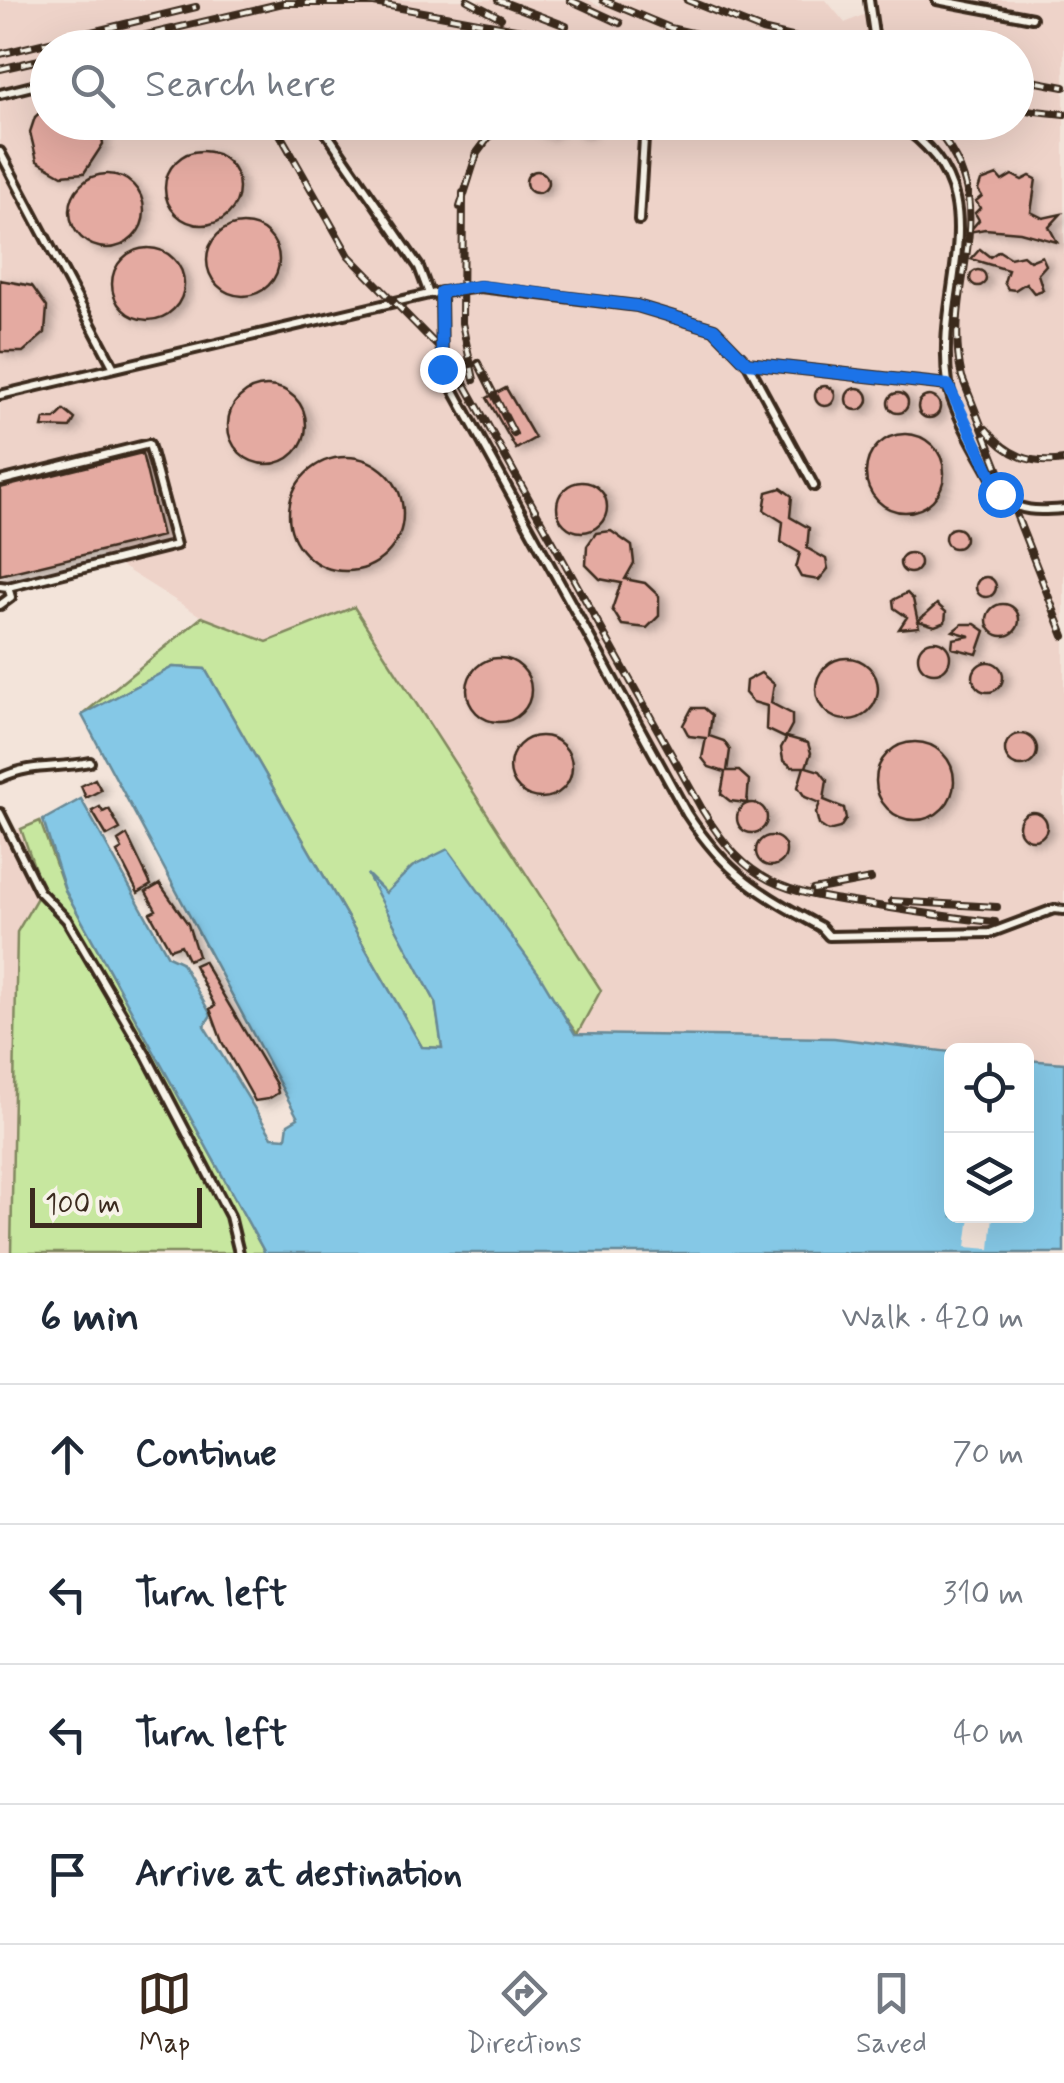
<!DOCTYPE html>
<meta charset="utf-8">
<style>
:root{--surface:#fff;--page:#f6f6f7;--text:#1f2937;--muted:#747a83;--line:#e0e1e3;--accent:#3b2a1e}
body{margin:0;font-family:Mynerve,sans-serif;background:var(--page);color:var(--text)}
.controls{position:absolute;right:30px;bottom:30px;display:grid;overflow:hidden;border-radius:15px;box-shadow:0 10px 40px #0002}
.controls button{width:90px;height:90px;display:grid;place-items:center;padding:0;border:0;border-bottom:2px solid var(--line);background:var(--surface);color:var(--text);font:50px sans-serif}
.scale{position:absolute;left:30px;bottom:25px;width:172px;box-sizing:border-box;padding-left:10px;border:5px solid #3b2a1e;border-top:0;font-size:28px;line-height:35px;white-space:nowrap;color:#3b2a1e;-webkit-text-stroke:8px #f7f3e8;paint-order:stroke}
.stop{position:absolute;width:30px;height:30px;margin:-22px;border:8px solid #1a73e8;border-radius:50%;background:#fff}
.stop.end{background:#1a73e8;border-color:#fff;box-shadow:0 2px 10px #0008}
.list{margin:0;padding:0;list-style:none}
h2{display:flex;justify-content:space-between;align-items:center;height:130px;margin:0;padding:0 40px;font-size:42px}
h2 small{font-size:32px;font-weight:400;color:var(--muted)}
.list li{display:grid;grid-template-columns:65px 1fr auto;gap:30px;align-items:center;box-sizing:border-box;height:140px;padding:0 40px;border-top:2px solid var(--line)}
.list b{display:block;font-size:38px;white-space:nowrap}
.list em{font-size:32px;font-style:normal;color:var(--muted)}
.icon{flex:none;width:55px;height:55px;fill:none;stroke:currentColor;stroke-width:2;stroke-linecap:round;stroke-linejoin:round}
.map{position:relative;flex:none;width:1064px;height:1253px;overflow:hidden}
.search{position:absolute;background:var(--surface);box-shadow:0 10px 40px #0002;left:30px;right:30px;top:30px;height:110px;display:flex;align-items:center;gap:25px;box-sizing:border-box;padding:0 35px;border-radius:55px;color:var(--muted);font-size:38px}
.sheet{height:690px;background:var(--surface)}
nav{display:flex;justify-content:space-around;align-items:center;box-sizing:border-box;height:140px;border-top:2px solid var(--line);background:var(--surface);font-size:28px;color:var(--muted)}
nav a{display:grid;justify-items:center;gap:5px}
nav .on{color:var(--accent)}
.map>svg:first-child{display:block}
.built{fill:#eed3c9;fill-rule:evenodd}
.green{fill:#c7e79f;stroke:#81885e;stroke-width:2.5}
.water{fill:#85c8e6;stroke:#678996;stroke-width:2.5}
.pier{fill:#f3e4da}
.building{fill:#e4aaa1;stroke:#3b2a1e;stroke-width:2.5;filter:url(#shadow)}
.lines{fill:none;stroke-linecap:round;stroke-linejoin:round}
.service-casing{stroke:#3b2a1e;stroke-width:14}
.service{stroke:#f7f3e8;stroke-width:6}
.rail-casing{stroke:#3b2a1e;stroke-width:8}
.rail{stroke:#f7f3e8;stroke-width:4;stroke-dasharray:11;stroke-linecap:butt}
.route{stroke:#1a73e8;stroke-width:12}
</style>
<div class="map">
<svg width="1064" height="1253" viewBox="0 0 1064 1253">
<defs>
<filter id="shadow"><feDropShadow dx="6" dy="3.5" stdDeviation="5" flood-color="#0004"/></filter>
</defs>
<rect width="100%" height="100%" fill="#f3e4da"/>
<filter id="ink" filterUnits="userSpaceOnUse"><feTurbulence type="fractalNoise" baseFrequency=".01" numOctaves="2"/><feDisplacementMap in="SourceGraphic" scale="20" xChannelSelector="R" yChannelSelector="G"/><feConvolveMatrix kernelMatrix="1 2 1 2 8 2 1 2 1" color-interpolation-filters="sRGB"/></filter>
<g filter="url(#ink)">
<!-- built -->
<path class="built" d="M0,0H589L600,6L602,0H826L845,23L872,11L871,0H1064V1063L1027,1060L1026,1050L951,1052L834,1038L575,1034L601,990L354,608L267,642L202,617L0,490ZM48,48H1016V122H48Z
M21,829L43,889L17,932L11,1253H0V832Z"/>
<!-- green -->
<path class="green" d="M354,607L601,990L577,1034L448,850L412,867L386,894L370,878L435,1001L443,1048L422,1047L205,669L173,667L82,715L202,617L267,642Z
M40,821L65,890L265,1253H11L17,932L42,889L21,829Z"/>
<!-- water -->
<path class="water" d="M173,667L205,669L422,1047L442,1048L435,1001L367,874L386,893L412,867L448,849L539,974L575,1034L834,1038L951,1052L952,1216H1026L1027,1060L1064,1063V1253H265L65,890L43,820L81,799L168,956L181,962L211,1015L204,1026L272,1137L286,1138L288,1124L298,1118L82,715Z"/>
<!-- pier -->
<path class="pier" d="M970,1216H993L990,1249L966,1247Z"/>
<!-- building -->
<path class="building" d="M48,105V122H100L103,144L84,173L62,175L37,161L30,132L35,117Z
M527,122H566L546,135Z
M569,122H592L587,132L580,134Z
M165 188a37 37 0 1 1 74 0a37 37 0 1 1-74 0Z
M526 182a11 11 0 1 1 22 0a11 11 0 1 1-22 0Z
M70 211a37 37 0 1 1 74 0a37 37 0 1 1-74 0Z
M997,175L1002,181L1012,175L1022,180L1030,176L1036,179L1031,212L1043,218L1061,214L1049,227L1057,242L1020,232L985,229L969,232L979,220L975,213L980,208L976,201L982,196L978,190L981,181Z
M207 260a36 36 0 1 1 72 0a36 36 0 1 1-72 0Z
M112 284a36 36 0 1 1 72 0a36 36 0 1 1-72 0Z
M980,249L990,257L999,251L1010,258L1023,255L1030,261L1042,256L1046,265L1038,274L1043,290L1034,293L1026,283L1015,290L1008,289L1004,282L1008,270L971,259Z
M970 278a8 8 0 1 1 16 0a8 8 0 1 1-16 0Z
M0,280L32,286L47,307L45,333L23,352H0Z
M815 396a10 10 0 1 1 20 0a10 10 0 1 1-20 0Z
M228 425a39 39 0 1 1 78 0a39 39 0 1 1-78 0Z
M506,388L535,438L516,449L487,398Z
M846 399a11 11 0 1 1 22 0a11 11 0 1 1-22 0Z
M888 403a10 10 0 1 1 20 0a10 10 0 1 1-20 0Z
M918 407a11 11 0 1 1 22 0a11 11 0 1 1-22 0Z
M64,410L75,419L70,428L42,427L44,419H55Z
M866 473a39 39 0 1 1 78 0a39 39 0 1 1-78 0Z
M142,453L162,536L0,575V488Z
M289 514a57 57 0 1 1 114 0a57 57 0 1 1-114 0Z
M557 507a25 25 0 1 1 50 0a25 25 0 1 1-50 0Z
M781,488L792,496L790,517L809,528L807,548L826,559L828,569L819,580L801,577L796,568L800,553L781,542L783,522L764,510L767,492Z
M945 538a10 10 0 1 1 20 0a10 10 0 1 1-20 0Z
M611,531L632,546L634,563L625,579L645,583L659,596V616L647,628L622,625L612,609L621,583L600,579L586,565L587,546L596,533Z
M900 563a10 10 0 1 1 20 0a10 10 0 1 1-20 0Z
M976 587a10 10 0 1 1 20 0a10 10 0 1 1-20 0Z
M907,593L913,599L919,627L899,629L907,617L894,608L893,600Z
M937,604L946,612L945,622L935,626L918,621Z
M987 620a16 16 0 1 1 32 0a16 16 0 1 1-32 0Z
M962,624H975L985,631L977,654L952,648L953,639L970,636L953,631Z
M918 657a16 16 0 1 1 32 0a16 16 0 1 1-32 0Z
M816 689a31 31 0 1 1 62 0a31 31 0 1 1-62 0Z
M467 690a32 32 0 1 1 64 0a32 32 0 1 1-64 0Z
M973 677a15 15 0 1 1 30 0a15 15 0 1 1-30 0Z
M761,673L774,684L771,703L792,714V725L785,738L766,729L767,706L753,702L745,693L746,681Z
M692,708H704L712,715L709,736L724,741L730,750L727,771H739L749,780L747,803L730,801L721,794L725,772L709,767L702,758L706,738L689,736L683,725Z
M1005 750a16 16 0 1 1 32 0a16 16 0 1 1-32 0Z
M510 767a31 31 0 1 1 62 0a31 31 0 1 1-62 0Z
M787,737L808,743L811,753L806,767L820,771L827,780L824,800L844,808L846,819L840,828L828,831L819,825L816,813L820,803L805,797L798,787L804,767H792L783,760L781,748Z
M876 781a39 39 0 1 1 78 0a39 39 0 1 1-78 0Z
M95,779L101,790L86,798L81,786Z
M737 818a15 15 0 1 1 30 0a15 15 0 1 1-30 0Z
M100,807L103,812L109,809L120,829L107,836L92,811Z
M1019 826a14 14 0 1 1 28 0a14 14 0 1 1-28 0Z
M127,835L151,885L138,893L117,852L122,849L118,841Z
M756 851a15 15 0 1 1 30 0a15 15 0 1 1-30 0Z
M160,884L188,924L198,956L188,960L181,945L170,949L150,913L156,910L146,892Z
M203,961L276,1084L278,1093L268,1099L255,1101L222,1042L210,1009L215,1006L194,965Z"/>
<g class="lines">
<defs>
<path id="service" d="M869,0L876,48
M937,0L1032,18
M480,38L527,48
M0,94L48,82
M319,122L419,267L429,294
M896,122C1006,192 933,283 948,383C953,415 986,464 1001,495C1019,513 1039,511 1064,509
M0,152L114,368
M639,220L645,122
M441,292L442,369L687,814C727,875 759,893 821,927L829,936L990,933L1054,909L1064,910
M748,364L814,486
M0,395L429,294L480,287L637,306L714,329L747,363L948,385
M0,481L149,444L176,545L8,587
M0,586L8,587L11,597L0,605
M0,778C32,763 55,769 90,762
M0,813L39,891L67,920L146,1055L230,1216L239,1253"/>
</defs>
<!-- service casing -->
<use href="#service" class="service-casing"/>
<!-- service -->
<use href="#service" class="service"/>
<defs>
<path id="rail" d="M467,0L501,18
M498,0L566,26
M570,0L620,23
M603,0L670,28L757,48
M687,0L762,30L839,48
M363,1L565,38
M553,35L627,48
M91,48L283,3H376
M0,54L196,7
M0,69L48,58
M1016,78L1064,87
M1016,109L1064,114
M273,122L349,256L452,361L703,811C748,885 784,892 866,904C909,911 951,918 995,922
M929,122C1011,208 939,280 962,377L1064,636
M463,193L462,323L474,380
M460,207L477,153L500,122
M478,363L514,434
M986,429C1007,456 1031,465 1064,460
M813,890L871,879
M892,901L997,907"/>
</defs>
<!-- rail casing -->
<use href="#rail" class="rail-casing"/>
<!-- rail -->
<use href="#rail" class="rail"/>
</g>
</g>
<g class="lines" filter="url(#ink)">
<!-- route -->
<path class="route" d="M442,369L441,292L480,286L637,306L714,329L747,363L948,385L1000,494"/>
</g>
</svg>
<div class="controls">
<button><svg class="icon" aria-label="locate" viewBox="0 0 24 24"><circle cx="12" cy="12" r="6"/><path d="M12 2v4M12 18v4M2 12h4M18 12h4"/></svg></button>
<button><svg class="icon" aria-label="layers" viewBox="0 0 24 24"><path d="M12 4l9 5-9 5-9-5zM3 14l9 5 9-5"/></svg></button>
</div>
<div class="scale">100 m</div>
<div class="stop" style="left:1000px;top:494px"></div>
<div class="stop end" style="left:442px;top:369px"></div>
<div class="search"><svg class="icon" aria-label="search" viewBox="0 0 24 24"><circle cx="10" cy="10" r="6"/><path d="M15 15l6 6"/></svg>Search here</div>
</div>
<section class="sheet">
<h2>6 min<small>Walk · 420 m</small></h2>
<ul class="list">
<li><svg class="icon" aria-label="ahead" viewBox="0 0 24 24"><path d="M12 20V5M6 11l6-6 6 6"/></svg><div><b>Continue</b></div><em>70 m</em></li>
<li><svg class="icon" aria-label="left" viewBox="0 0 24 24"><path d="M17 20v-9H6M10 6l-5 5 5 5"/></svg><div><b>Turn left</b></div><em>310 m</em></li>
<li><svg class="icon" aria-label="left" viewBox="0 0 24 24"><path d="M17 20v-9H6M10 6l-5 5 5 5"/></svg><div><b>Turn left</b></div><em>40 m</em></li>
<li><svg class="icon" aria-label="arrive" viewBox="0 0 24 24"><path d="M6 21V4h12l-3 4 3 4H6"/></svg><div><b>Arrive at destination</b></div></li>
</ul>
</section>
<nav>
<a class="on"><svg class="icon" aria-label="map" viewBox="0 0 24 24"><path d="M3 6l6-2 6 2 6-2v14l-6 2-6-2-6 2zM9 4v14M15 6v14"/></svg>Map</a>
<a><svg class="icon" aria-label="directions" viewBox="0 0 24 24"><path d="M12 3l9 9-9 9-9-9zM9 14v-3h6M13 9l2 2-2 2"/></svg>Directions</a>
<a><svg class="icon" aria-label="saved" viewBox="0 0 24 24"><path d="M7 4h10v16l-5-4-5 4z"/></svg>Saved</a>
</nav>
